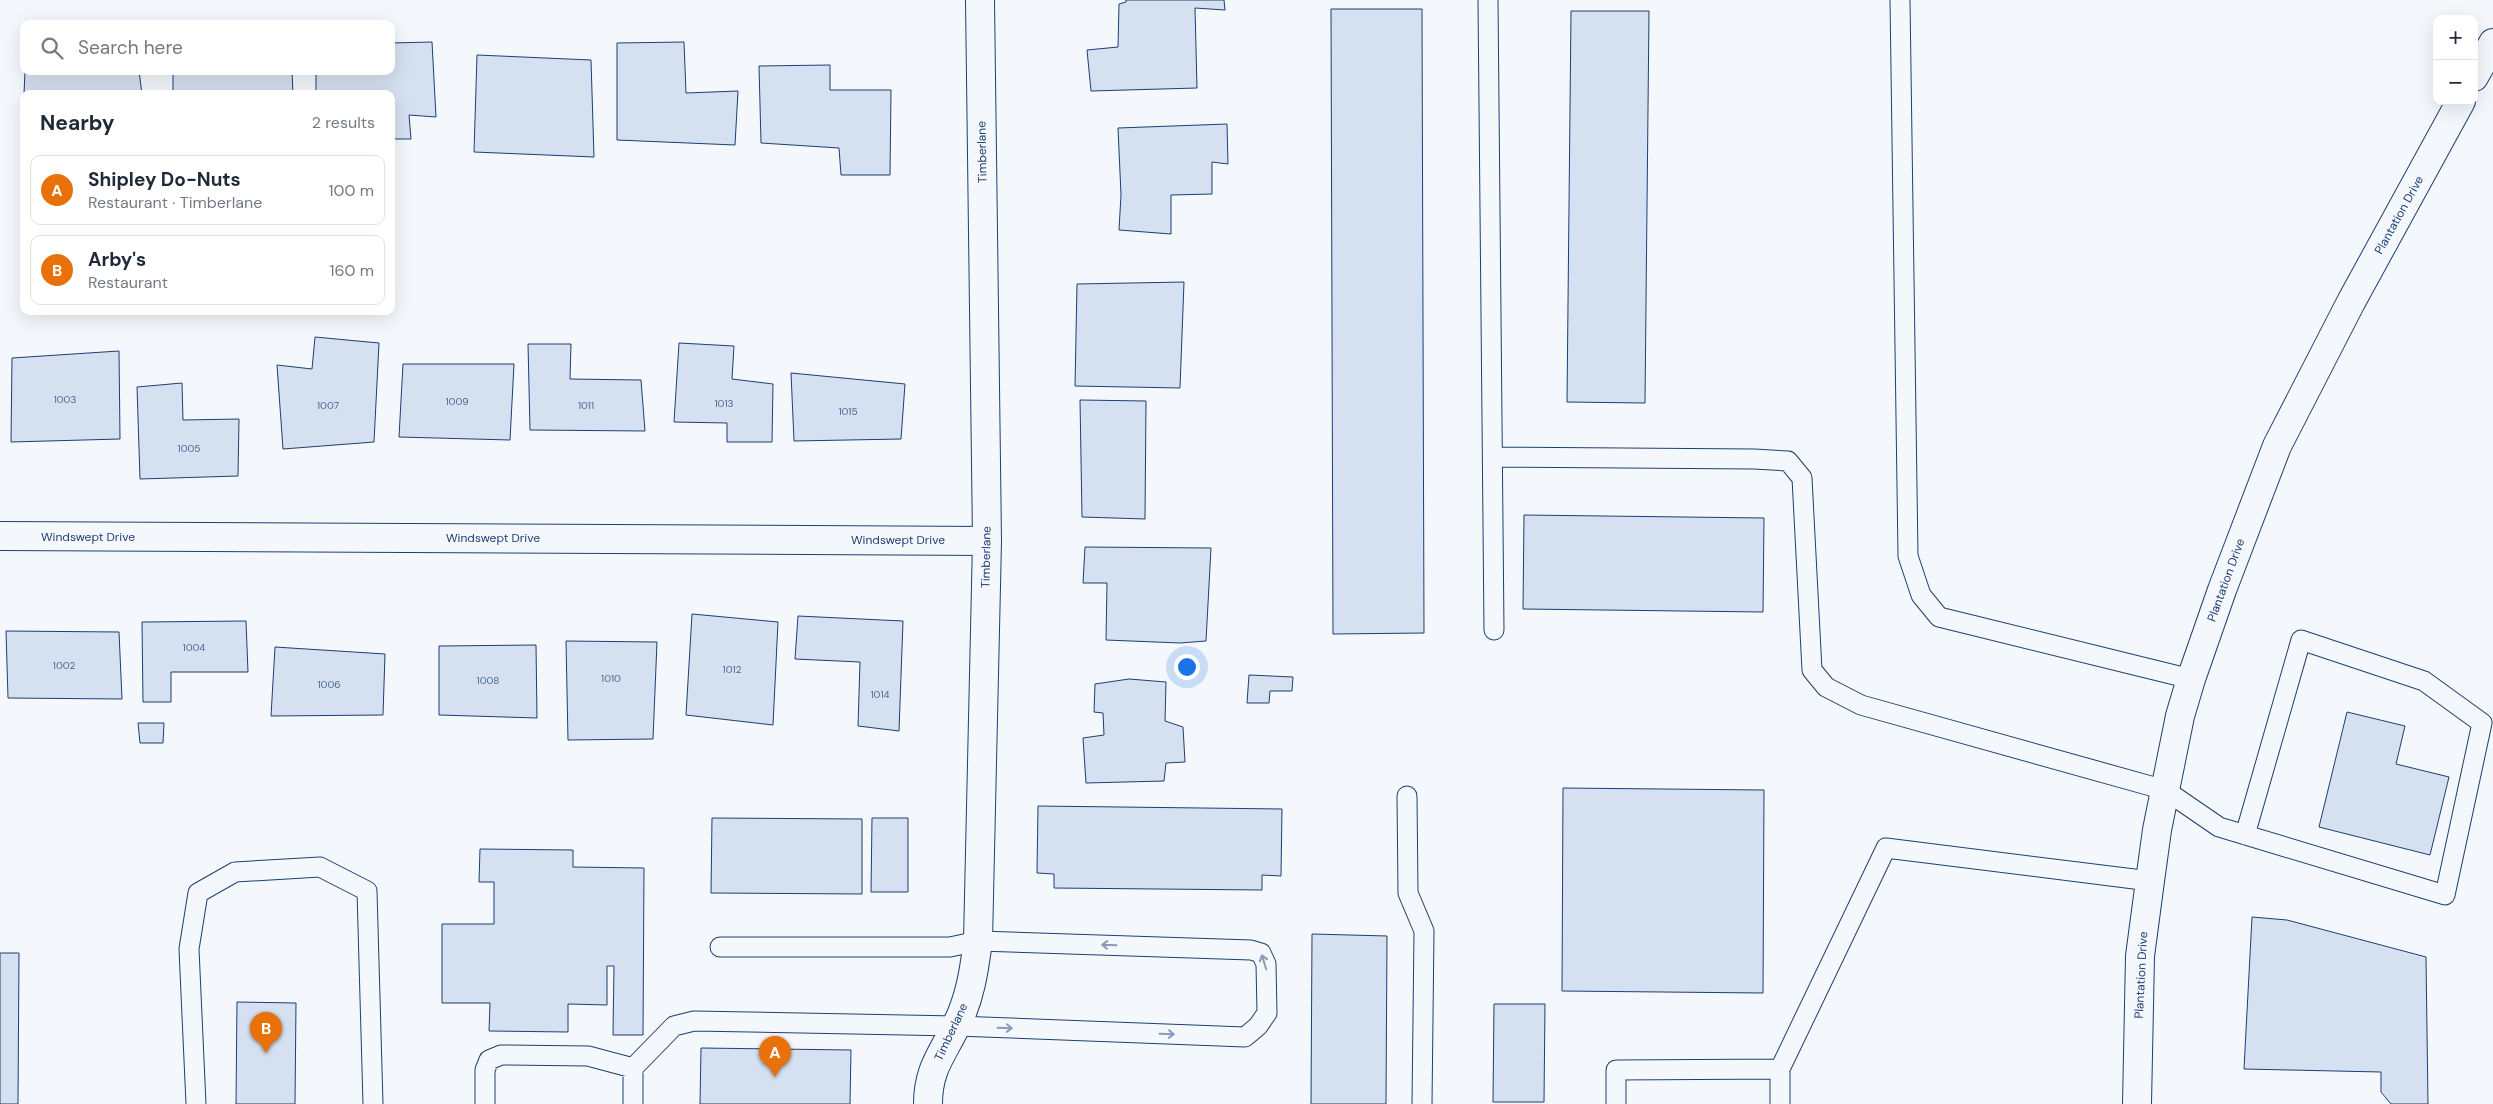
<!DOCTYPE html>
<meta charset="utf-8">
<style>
:root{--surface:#fff;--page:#f2f2f3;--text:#1f2937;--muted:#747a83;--line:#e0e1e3;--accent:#c62828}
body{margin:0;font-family:"DM Sans",sans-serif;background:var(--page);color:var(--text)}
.controls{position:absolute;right:15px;top:15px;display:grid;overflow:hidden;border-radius:10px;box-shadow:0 5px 20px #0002}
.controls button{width:45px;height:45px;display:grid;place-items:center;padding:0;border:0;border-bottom:1px solid var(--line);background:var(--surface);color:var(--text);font:25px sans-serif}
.you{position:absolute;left:1186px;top:666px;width:18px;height:18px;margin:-12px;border:4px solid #fff;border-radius:50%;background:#1a73e8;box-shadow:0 0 0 8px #1a73e833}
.badge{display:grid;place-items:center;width:32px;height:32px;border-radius:50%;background:var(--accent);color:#fff;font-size:16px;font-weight:700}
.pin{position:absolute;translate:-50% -41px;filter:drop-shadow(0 1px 2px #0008)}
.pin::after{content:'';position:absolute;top:26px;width:18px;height:15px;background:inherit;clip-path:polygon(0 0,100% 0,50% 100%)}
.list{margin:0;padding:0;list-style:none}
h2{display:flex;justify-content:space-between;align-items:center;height:65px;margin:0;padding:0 20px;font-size:21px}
h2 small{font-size:16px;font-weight:400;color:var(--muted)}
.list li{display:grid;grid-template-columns:32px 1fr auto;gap:15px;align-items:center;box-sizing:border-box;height:70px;margin:0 10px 10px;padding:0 10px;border:1px solid var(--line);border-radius:10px}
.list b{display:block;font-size:19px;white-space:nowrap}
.list p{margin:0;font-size:16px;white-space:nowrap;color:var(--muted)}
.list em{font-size:16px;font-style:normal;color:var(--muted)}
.icon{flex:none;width:28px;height:28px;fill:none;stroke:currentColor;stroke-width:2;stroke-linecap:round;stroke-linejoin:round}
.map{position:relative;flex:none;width:2493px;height:1104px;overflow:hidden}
.search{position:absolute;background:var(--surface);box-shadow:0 5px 20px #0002;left:20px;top:20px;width:375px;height:55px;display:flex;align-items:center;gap:12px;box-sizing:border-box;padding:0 18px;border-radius:10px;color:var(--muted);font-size:19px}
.panel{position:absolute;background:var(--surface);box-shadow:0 5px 20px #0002;left:20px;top:90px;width:375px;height:225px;border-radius:10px}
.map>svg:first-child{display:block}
.building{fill:#d5e0f0;stroke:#1d3f73}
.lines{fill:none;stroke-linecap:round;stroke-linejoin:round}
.service-casing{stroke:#1d3f73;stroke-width:21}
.minor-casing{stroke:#1d3f73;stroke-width:30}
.tertiary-casing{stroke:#1d3f73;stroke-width:30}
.service{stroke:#f4f7fb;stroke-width:19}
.minor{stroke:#f4f7fb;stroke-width:28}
.tertiary{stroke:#f4f7fb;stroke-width:28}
.oneway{stroke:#889bb7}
.labels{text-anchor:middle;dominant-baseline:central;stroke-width:4;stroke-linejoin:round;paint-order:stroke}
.number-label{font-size:10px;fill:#4b6792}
.street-label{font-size:12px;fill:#1d3f73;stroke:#f4f7fb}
</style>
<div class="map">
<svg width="2493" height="1104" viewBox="0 0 2493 1104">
<rect width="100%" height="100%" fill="#f4f7fb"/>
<!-- building -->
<path class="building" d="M1126,0H1224L1225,10L1195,8L1197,88L1091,91L1087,50L1118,47L1119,4L1126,2Z
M1331,9H1422L1424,633L1333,634Z
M1571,11H1649L1645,403L1567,402Z
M432,42L436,117L409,115L411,139H391V94H316V71H391V43Z
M684,42L686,93L738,91L735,145L617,140V43Z
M477,55L591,60L594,157L474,152Z
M830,65V90H891L890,175H841L839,148L761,143L759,66Z
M25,71H139L142,94H24Z
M173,71H292L293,94H173Z
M1227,124L1228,164L1212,162V194L1171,195V234L1119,230L1121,195L1118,128Z
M1184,282L1180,388L1075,386L1077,284Z
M315,337L379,343L374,442L283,449L277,365L312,369Z
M679,343L734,346L732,379L773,384L772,442H727V423L674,422Z
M528,344H571L570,379L641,380L645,431L530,430Z
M119,351L120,439L11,442L12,358Z
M403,364H514L510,440L399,437Z
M791,373L905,384L901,439L794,441Z
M182,383L183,420L239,419L238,476L140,479L137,387Z
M1080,400L1146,401L1145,519L1082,517Z
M1524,515L1764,518L1763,612L1523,609Z
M1085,547L1211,548L1206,641L1180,643L1106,640L1107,583H1083Z
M692,614L778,622L773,725L686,715Z
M798,616L903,621L899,731L858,726L860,662L795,659Z
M246,621L248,672H171V702H143L142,622Z
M6,631L119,632L122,699L8,698Z
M566,641L657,642L653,739L568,740Z
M536,645L537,718L439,715V646Z
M275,647L385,654L383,715L271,716Z
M1249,675L1293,677L1292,691H1270L1269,703H1247Z
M1129,679L1166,682L1165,721L1183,727L1185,762L1166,763L1164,781L1086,783L1083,738L1104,735L1103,713L1094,712L1095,684Z
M2347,712L2405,726L2396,764L2449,777L2430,855L2319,827Z
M138,723H164L163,743H140Z
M1563,788L1764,790L1763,993L1562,991Z
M1038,806L1282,809L1281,876L1262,875V890L1054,888V874L1037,873Z
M712,818L862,819V894L711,893Z
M872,818H908V892H871Z
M480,849L573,850V867L644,868L643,1035H613L614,966H607V1005L568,1004V1032L489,1031L490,1003H442V924H494V882H479Z
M2252,917L2287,920L2426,957L2428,1104H2391L2381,1092V1072L2244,1069Z
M1312,934L1387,936L1386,1104H1311Z
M0,953H19L18,1104H0Z
M237,1002L296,1003L295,1104H236Z
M1494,1004H1545L1544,1102H1493Z
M701,1048L851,1050L850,1104H700Z"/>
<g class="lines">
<defs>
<path id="service" d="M1488,0L1494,630
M1900,0L1908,556L1921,595L1939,617L2191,679
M1493,457L1754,459L1788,461L1802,478L1812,670L1826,687L1861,705L2165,790L2219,827L2445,895L2482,723L2424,681L2301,640L2245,835
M1407,796L1408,893L1424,931L1422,1104
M196,1104L189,949L198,893L235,872L320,867L367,891L373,1104
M485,1104V1070L489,1060L501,1055L588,1056L633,1068
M633,1104V1068L674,1026L694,1021L956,1026L1245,1037L1258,1026L1267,1013L1266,964L1261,953L1251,950L978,941L950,947H720
M1616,1104V1070L1780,1069
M1780,1104V1069L1886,848L2150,881"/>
<path id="minor" d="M0,536L987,541
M928,1104C928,1069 942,1055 956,1026C970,999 974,971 978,941L987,541L980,0"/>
<path id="tertiary" d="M2474,77L2493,43
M2137,1104L2140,956L2150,881L2157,830L2180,716L2191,679L2222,590L2277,446L2351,302L2461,101"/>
</defs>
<!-- service casing -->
<use href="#service" class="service-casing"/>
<!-- minor casing -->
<use href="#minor" class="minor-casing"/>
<!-- tertiary casing -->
<use href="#tertiary" class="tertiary-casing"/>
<!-- service -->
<use href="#service" class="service"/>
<!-- minor -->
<use href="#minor" class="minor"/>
<!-- tertiary -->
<use href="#tertiary" class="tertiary"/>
</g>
<!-- one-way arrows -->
<defs><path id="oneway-shaft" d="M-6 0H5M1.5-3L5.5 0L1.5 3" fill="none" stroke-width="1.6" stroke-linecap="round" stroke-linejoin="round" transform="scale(1.25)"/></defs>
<g class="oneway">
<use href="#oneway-shaft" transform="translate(1109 945) rotate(-178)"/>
<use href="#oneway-shaft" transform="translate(1264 962) rotate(-107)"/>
<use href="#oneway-shaft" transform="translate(1005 1028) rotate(2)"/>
<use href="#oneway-shaft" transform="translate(1167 1034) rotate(2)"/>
</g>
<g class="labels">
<!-- number labels -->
<g class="number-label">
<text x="65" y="399">1003</text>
<text x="457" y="401">1009</text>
<text x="724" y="403">1013</text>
<text x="328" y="405">1007</text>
<text x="586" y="405">1011</text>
<text x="848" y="411">1015</text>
<text x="189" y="448">1005</text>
<text x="194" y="647">1004</text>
<text x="64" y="665">1002</text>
<text x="732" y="669">1012</text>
<text x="611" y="678">1010</text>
<text x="488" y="680">1008</text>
<text x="329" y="684">1006</text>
<text x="880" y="694">1014</text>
</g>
<!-- street labels -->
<g class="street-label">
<text transform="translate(982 152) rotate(-91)">Timberlane</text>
<text transform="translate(2399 215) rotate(-61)">Plantation Drive</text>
<text x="88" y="537">Windswept Drive</text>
<text x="493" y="538">Windswept Drive</text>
<text x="898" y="540">Windswept Drive</text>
<text transform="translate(986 557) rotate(-89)">Timberlane</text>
<text transform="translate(2226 580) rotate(-70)">Plantation Drive</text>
<text transform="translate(2141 975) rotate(-87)">Plantation Drive</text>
<text transform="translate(951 1032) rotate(-65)">Timberlane</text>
</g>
</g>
</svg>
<div class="controls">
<button>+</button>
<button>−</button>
</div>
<div class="you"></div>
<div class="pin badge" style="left:775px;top:1077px;background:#e8710a">A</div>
<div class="pin badge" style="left:266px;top:1053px;background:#e8710a">B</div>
<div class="search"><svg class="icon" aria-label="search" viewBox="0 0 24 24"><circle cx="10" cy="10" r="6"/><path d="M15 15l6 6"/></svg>Search here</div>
<section class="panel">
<h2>Nearby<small>2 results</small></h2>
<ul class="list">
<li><span class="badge" style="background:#e8710a">A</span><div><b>Shipley Do-Nuts</b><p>Restaurant · Timberlane</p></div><em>100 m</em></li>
<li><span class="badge" style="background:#e8710a">B</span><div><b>Arby's</b><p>Restaurant</p></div><em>160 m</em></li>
</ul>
</section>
</div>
